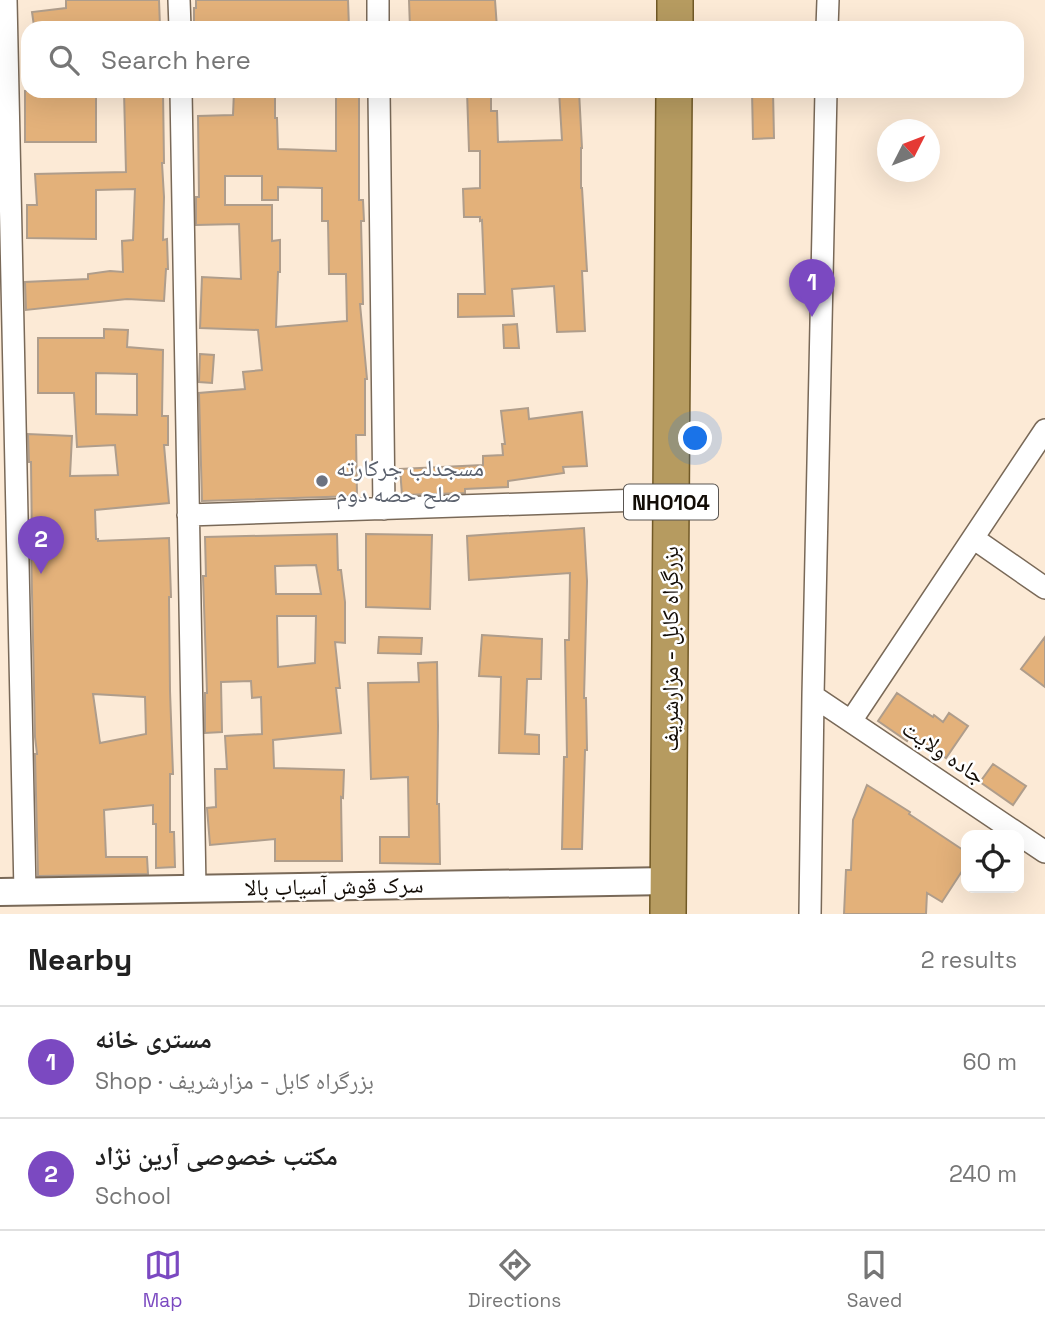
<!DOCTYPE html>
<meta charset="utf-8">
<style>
:root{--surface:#fff;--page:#f6f6f6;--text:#222;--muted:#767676;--line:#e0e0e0;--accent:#7b49c1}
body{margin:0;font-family:"Space Grotesk","Noto Naskh Arabic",sans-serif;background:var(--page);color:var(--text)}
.controls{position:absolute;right:21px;bottom:21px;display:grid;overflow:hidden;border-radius:14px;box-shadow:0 7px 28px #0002}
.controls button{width:63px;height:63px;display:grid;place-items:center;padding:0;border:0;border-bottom:2px solid var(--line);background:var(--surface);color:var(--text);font:35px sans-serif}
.compass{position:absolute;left:877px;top:119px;width:63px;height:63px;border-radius:50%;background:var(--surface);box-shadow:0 7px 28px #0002;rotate:48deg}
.you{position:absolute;left:696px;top:439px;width:24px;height:24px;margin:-18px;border:5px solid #fff;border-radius:50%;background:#1a73e8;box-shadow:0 0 0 10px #1a73e833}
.badge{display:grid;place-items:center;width:46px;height:46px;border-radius:50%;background:var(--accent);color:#fff;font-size:23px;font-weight:700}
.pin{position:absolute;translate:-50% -58px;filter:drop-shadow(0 2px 4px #0008)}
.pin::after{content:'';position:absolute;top:37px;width:24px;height:21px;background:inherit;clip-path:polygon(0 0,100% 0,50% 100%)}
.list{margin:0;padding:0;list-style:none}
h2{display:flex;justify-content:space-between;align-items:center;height:91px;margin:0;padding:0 28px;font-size:30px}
h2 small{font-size:23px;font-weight:400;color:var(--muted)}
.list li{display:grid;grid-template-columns:46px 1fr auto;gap:21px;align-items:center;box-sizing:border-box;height:112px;padding:0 28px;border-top:2px solid var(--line)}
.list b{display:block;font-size:26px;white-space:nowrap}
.list p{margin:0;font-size:23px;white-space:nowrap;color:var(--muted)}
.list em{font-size:23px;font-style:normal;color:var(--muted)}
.icon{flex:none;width:38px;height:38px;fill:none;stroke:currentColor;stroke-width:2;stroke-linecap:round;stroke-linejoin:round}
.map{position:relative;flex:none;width:1045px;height:914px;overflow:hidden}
.search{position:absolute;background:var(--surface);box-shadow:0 7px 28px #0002;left:21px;right:21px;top:21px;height:77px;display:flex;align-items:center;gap:18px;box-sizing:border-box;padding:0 24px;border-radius:21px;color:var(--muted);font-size:26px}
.sheet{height:315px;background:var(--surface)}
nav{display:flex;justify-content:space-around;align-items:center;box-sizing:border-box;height:98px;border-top:2px solid var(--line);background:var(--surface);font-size:19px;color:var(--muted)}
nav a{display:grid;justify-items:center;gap:4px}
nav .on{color:var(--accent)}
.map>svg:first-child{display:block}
.building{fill:#e3b17a;stroke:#af9d8b;stroke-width:2;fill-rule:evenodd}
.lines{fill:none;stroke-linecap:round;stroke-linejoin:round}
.minor-casing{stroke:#796958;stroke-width:24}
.tertiary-casing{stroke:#796958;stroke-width:30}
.trunk-casing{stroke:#715926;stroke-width:38}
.minor{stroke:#fff;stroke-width:21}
.tertiary{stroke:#fff;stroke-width:26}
.trunk{stroke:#b69b60;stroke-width:35}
.worship-dot{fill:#6b7280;stroke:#fff;stroke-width:2.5}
.labels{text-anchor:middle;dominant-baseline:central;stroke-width:5;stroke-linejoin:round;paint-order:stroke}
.shield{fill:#fff;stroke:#595551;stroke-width:2}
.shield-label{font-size:21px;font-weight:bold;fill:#120c06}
.worship-label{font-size:23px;fill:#5b616d;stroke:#fff;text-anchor:start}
.street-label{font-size:23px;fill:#120c06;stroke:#fff}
</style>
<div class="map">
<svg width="1045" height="914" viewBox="0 0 1045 914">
<rect width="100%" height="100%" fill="#fcead6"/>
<!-- building -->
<path class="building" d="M66,0H159L160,26L141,27V28H67V23L34,26L32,12L66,8Z
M196,0H348L349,28H194V8H196Z
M409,0H495L497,28H410Z
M25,91H96V142H25Z
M124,91H163L164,163H162L164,197L163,240L167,239L168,269H166L164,301L127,299L26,310L25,282L88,279V274L110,271L123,272L122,241L133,240L135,189L96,190V239L27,238V205H37L35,174L126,172Z
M234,91H275V118H277L278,149L336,151V97H359V200H363L364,221H361L363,304H360L367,379H365V435H356L357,496L202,501L199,393L245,389L243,372L262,370L258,330L200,328L202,277L241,279L239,224L196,225V197H199L198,116L233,115ZM225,176H262V200H278V187L322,188V221H328L329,274H346L347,321L276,327L278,272H280V240L272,241V205H225Z
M467,91H491V111H497L498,142L562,140L559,91H579L582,148H581V188H582L587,271H582L585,331L557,332L554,286L512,289L514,316L458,317V294H485L482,220L480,221V217H464L463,189L480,188V151H469Z
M752,91H773L774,138L753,139Z
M517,324L519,348H504L503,325Z
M104,329L128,330L127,347L163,350L162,416H168V445H164L169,503L95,510L96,539H98V541L169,538L171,597H169L170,691L173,774H170V832H174L175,867L156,868V824H153V805L104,810L106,857H147L148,874L38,876L35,754H37L35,737L31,545H32L31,462H29L28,434L72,436L70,476L118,475L115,445L77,447L74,393H38V338H104ZM96,373L137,374V415L96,414ZM93,694L145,697L146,734L100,743Z
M200,354L214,355L212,383L199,382Z
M528,408L529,419L582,412L587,466L563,467L564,473L508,481V487L465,489V493L402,495L400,469L483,465V456L503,455L502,444H505L501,411Z
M584,528L587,581L584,698H586L587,750H585L582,849H562L564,757H567L565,640H569L570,573L469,580L467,536Z
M337,534L338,570H341L345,602V643L335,642L340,688H336L341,733L273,740L274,768L344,770L343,798L341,797L342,861H275V839L210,845L207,808L216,807L215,769H227L225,736L262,734L261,697L252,698L251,681L221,682L222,732L205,733V693H207L203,576H206L205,537ZM316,565L321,594H276L275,566ZM277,616H316L315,663L278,667Z
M366,534L432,535L430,609L366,607Z
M482,635L542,639L541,679H527L525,734L539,735V754L499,753L501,677L479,676Z
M379,637L422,638L421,654L378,653Z
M1045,637V687L1021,669Z
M437,662L438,726L437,804H439L440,864L380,863V837H409L408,777L371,779L368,683L419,682L418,663Z
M897,693L933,717L934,715L943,722L949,713L968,726L946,758L911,734L907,741L878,721Z
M993,764L1026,786L1013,805L980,782Z
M867,785L910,812L909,814L966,852V865L942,902L927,893L926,914H844L846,870H851L853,820Z"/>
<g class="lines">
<defs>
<path id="minor" d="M6,0L25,892
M179,0L180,28
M378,0V28
M827,28L828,0
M181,91L195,889
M379,91L384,509
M188,515L671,499
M973,538L1045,588
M813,696L1045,852
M851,721L1045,430
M810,914L813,696L826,91"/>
<path id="tertiary" d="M0,892L668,881"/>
<path id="trunk" d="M675,28V0
M668,914L674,91"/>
</defs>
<!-- minor casing -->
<use href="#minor" class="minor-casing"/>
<!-- tertiary casing -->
<use href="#tertiary" class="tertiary-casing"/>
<!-- trunk casing -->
<use href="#trunk" class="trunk-casing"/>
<!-- minor -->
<use href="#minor" class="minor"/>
<!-- tertiary -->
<use href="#tertiary" class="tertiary"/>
<!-- trunk -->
<use href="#trunk" class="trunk"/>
</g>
<!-- markers -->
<circle class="worship-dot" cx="322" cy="481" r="7"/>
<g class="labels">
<!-- shield labels -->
<rect class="shield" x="624" y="484.5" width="94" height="35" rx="5"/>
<g class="shield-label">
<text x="671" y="502">NH0104</text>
</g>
<!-- worship labels -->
<g class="worship-label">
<text x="336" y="468">مسجدلب جرکارته<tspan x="336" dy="26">صلح حصه دوم</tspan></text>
</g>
<!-- street labels -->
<g class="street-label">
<text transform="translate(670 649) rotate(-90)">بزرگراه کابل - مزارشریف</text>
<text transform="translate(944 752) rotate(34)">جاده ولایت</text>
<text transform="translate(334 886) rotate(-1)">سرک قوش آسیاب بالا</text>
</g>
</g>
</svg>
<div class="controls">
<button><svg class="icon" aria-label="locate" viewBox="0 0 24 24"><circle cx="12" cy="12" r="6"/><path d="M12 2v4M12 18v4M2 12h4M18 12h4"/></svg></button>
</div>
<svg class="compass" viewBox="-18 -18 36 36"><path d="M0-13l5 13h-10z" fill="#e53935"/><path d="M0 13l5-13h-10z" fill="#767676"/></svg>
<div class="you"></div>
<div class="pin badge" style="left:812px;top:317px">1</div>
<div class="pin badge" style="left:41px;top:574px">2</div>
<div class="search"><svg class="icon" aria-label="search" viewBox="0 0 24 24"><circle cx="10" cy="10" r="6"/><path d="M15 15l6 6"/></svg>Search here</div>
</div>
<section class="sheet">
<h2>Nearby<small>2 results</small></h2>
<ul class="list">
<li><span class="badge">1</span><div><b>مستری خانه</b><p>Shop · بزرگراه کابل - مزارشریف</p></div><em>60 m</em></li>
<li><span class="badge">2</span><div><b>مکتب خصوصی آرین نژاد</b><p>School</p></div><em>240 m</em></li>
</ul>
</section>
<nav>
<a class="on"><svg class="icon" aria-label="map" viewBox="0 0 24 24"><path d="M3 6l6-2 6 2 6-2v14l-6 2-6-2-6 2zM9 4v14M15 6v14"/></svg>Map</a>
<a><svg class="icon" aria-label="directions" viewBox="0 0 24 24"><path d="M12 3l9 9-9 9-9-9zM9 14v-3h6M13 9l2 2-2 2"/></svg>Directions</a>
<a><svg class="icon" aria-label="saved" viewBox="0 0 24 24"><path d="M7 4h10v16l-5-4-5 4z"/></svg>Saved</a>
</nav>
